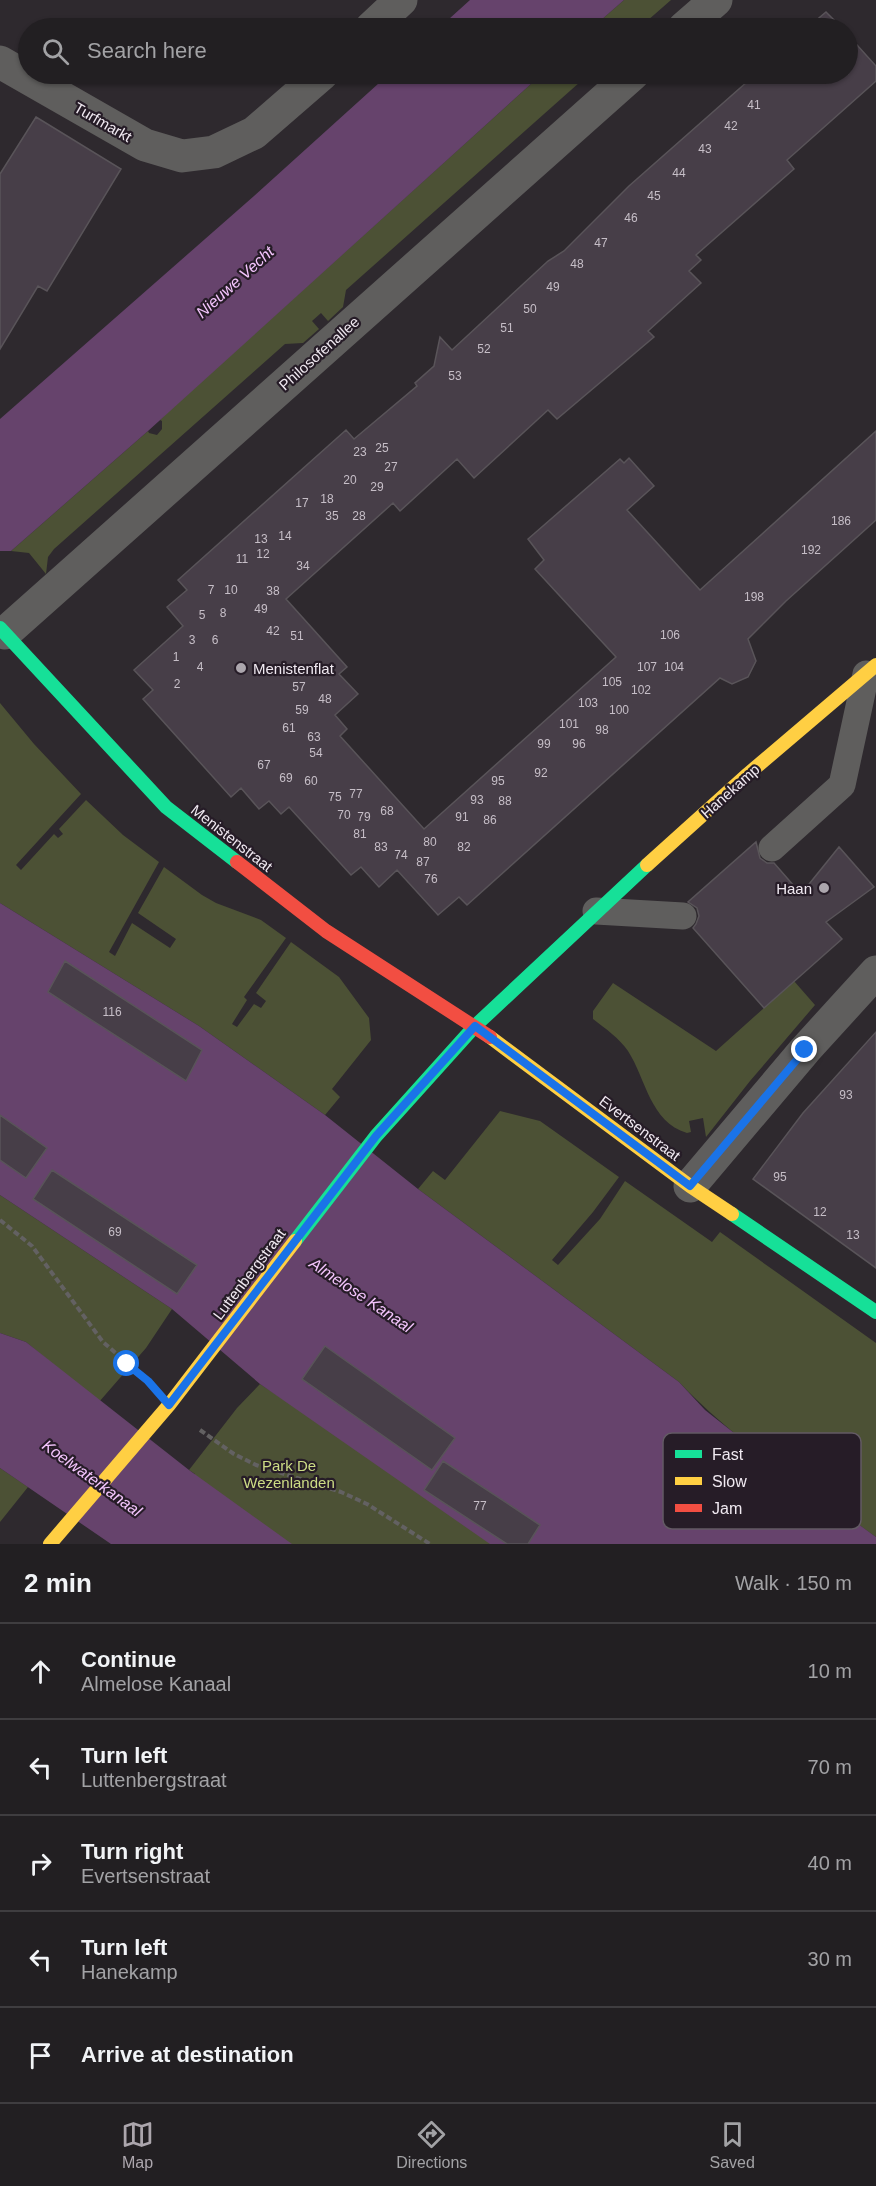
<!DOCTYPE html>
<meta charset="utf-8">
<style>
:root{--surface:#221f22;--page:#2e2c2f;--text:#f1f3f6;--muted:#a2a2a5;--line:#3f3d40;--accent:#aca6ad}
body{margin:0;font-family:Helvetica,sans-serif;background:var(--page);color:var(--text)}
.stop{position:absolute;width:18px;height:18px;margin:-14px;border:4px solid #1a73e8;border-radius:50%;background:#fff}
.stop.end{background:#1a73e8;border-color:#fff;box-shadow:0 2px 6px #0008}
.list{margin:0;padding:0;list-style:none}
h2{display:flex;justify-content:space-between;align-items:center;height:78px;margin:0;padding:0 24px;font-size:26px}
h2 small{font-size:20px;font-weight:400;color:var(--muted)}
.list li{display:grid;grid-template-columns:39px 1fr auto;gap:18px;align-items:center;box-sizing:border-box;height:96px;padding:0 24px;border-top:2px solid var(--line)}
.list b{display:block;font-size:22px;white-space:nowrap}
.list p{margin:0;font-size:20px;white-space:nowrap;color:var(--muted)}
.list em{font-size:20px;font-style:normal;color:var(--muted)}
.icon{flex:none;width:33px;height:33px;fill:none;stroke:currentColor;stroke-width:2;stroke-linecap:round;stroke-linejoin:round}
.map{position:relative;flex:none;width:876px;height:1544px;overflow:hidden}
.search{position:absolute;background:var(--surface);box-shadow:0 2px 4px #0004;left:18px;right:18px;top:18px;height:66px;display:flex;align-items:center;gap:15px;box-sizing:border-box;padding:0 21px;border-radius:33px;color:var(--muted);font-size:22px}
.sheet{height:558px;background:var(--surface)}
nav{display:flex;justify-content:space-around;align-items:center;box-sizing:border-box;height:84px;border-top:2px solid var(--line);background:var(--surface);font-size:16px;color:var(--muted)}
nav a{display:grid;justify-items:center;gap:3px}
nav .on{color:var(--accent)}
.map>svg:first-child{display:block}
.green{fill:#4c5135}
.water{fill:#66436c}
.building{fill:#473e48;stroke:#595459;stroke-width:1.5}
.lines{fill:none;stroke-linecap:round;stroke-linejoin:round}
.path{stroke:#636162;stroke-width:4;stroke-dasharray:6 3;stroke-linecap:butt}
.lane{stroke:#5f5e5d;stroke-width:27}
.street{stroke:#5f5e5d;stroke-width:33}
.fast{stroke:#16e098;stroke-width:14}
.slow{stroke:#ffcf43;stroke-width:14}
.jam{stroke:#f24e42;stroke-width:14}
.route{stroke:#1a73e8;stroke-width:8}
.poi-dot{fill:#aca6ad;stroke:#261c27;stroke-width:2}
.labels{text-anchor:middle;dominant-baseline:central;stroke-width:4.5;stroke-linejoin:round;paint-order:stroke}
.number-label{font-size:12px;fill:#c6bec7}
.street-label{font-size:15px;fill:#f0e9f1;stroke:#261c27}
.poi-label{font-size:15px;fill:#f0e9f1;stroke:#261c27;text-anchor:start}
.park-label{font-size:15px;fill:#cddd85;stroke:#261c27}
.water-label{font-size:16px;font-style:italic;fill:#f4c5fd;stroke:#261c27}
.key{fill:#261c27;stroke:#635a64;stroke-width:1.5}
.key-label{font-size:16px;fill:#f0e9f1}
</style>
<div class="map">
<svg width="876" height="1544" viewBox="0 0 876 1544">
<rect width="100%" height="100%" fill="#2e292e"/>
<!-- green -->
<path class="green" d="M624,0H671L639,28H592Z
M542,74H589L346,290L343,307L328,321L321,313L312,321L319,329L303,343L285,344L54,549L48,557L46,574L29,553L11,551L148,431L149,433L157,435L162,429V421L160,420L167,413Z
M0,703L34,744L81,794L16,865L21,870L54,834L58,838L63,834L59,829L86,800L123,835L159,862L109,952L115,956L132,923L170,948L176,939L138,913L164,867L202,895L216,903L261,920L286,938L244,997L247,1000L232,1024L237,1027L254,1004L261,1008L266,1001L256,993L291,942L339,977L369,1018L371,1040L332,1089L340,1097L325,1115L199,1026L0,903Z
M794,981L815,1005L750,1081L706,1137L703,1118L689,1121L691,1132L687,1133C650,1122 646,1079 628,1051C619,1038 606,1029 593,1019V1011L613,983L716,1051Z
M500,1111L540,1121L619,1177L593,1212L552,1260L558,1265L600,1219L625,1181L712,1242L720,1232L876,1343V1537C808,1488 737,1443 679,1382L418,1189L433,1171L445,1180Z
M0,1195L172,1309L146,1348L99,1402L26,1342L0,1333Z
M260,1384L266,1388L510,1544H140L195,1474L189,1470L237,1408Z
M0,1468L28,1487L0,1522Z"/>
<!-- water -->
<path class="water" d="M470,0H624L592,28H439Z
M389,74H542L148,431L11,551H0V419L254,196Z
M0,903L199,1026L325,1115L418,1189L679,1382L705,1410L748,1444L876,1537V1544H490L260,1384L172,1309L0,1195Z
M0,1333L26,1342L189,1470L292,1544H111L0,1468Z"/>
<!-- building -->
<path class="building" d="M826,12L842,28H807Z
M848,35L876,66V81L787,160L794,169L696,255L701,260L689,271L701,283L648,331L654,337L557,419L548,410L474,478L457,459L400,511L393,503L286,599L347,667L339,674L358,694L335,715L347,729L340,736L424,829L616,657L535,569L544,560L528,539L620,459L624,463L629,458L654,486L627,510L700,590L876,431V520L786,601L748,639L756,661L748,677L732,684L720,678L467,905L459,897L438,915L397,870L379,887L361,867L351,875L289,807L281,814L269,801L259,809L241,788L231,797L143,699L153,690L134,670L183,626L167,607L187,590L178,580L346,430L354,439L417,386L415,383L434,366L440,337L452,350L548,261L564,251L629,186L756,74H848Z
M36,117L121,169L47,291L38,286L0,349V174Z
M756,842L760,858L767,863H774L801,894L839,847L874,887L826,922L842,939L764,1008L693,928L696,924L699,916L697,908L688,902Z
M65,961L202,1050L186,1081L48,992Z
M876,1032V1268L753,1179L803,1113Z
M0,1115L47,1148L26,1178L0,1160Z
M52,1170L197,1265L177,1294L33,1199Z
M325,1346L455,1438L432,1470L302,1379Z
M443,1461L540,1525L528,1544H507L424,1490Z"/>
<g class="lines">
<!-- path -->
<path class="path" d="M0,1220L32,1246L103,1342L142,1376
M200,1430L234,1454L256,1465L341,1492L367,1504L430,1544"/>
<!-- lane -->
<path class="lane" d="M772,848L842,785L866,674
M596,911L683,916"/>
<!-- street -->
<path class="street" d="M371,28L401,0
M684,28L716,0
M0,62L145,145L182,156L214,152L254,133L322,74
M5,633L633,74
M690,1186L805,1050L876,972"/>
<!-- fast -->
<path class="fast" d="M0,628L166,807L237,862
M732,1214L876,1312
M295,1241L376,1136L475,1026L647,865"/>
<!-- slow -->
<path class="slow" d="M647,865L748,774L876,665
M490,1037L690,1186L732,1214
M50,1544L169,1405L295,1241"/>
<!-- jam -->
<path class="jam" d="M237,862L326,931L490,1037"/>
</g>
<g class="lines">
<!-- route -->
<path class="route" d="M127,1364L148,1381L169,1405L376,1136L475,1026L690,1186L805,1050"/>
</g>
<!-- markers -->
<g class="poi-dot">
<circle cx="241" cy="668" r="6"/>
<circle cx="824" cy="888" r="6"/>
</g>
<g class="labels">
<!-- number labels -->
<g class="number-label">
<text x="754" y="105">41</text>
<text x="731" y="126">42</text>
<text x="705" y="149">43</text>
<text x="679" y="173">44</text>
<text x="654" y="196">45</text>
<text x="631" y="218">46</text>
<text x="601" y="243">47</text>
<text x="577" y="264">48</text>
<text x="553" y="287">49</text>
<text x="530" y="309">50</text>
<text x="507" y="328">51</text>
<text x="484" y="349">52</text>
<text x="455" y="376">53</text>
<text x="382" y="448">25</text>
<text x="360" y="452">23</text>
<text x="391" y="467">27</text>
<text x="350" y="480">20</text>
<text x="377" y="487">29</text>
<text x="327" y="499">18</text>
<text x="302" y="503">17</text>
<text x="332" y="516">35</text>
<text x="359" y="516">28</text>
<text x="841" y="521">186</text>
<text x="285" y="536">14</text>
<text x="261" y="539">13</text>
<text x="811" y="550">192</text>
<text x="263" y="554">12</text>
<text x="242" y="559">11</text>
<text x="303" y="566">34</text>
<text x="211" y="590">7</text>
<text x="231" y="590">10</text>
<text x="273" y="591">38</text>
<text x="754" y="597">198</text>
<text x="261" y="609">49</text>
<text x="223" y="613">8</text>
<text x="202" y="615">5</text>
<text x="273" y="631">42</text>
<text x="670" y="635">106</text>
<text x="297" y="636">51</text>
<text x="192" y="640">3</text>
<text x="215" y="640">6</text>
<text x="176" y="657">1</text>
<text x="200" y="667">4</text>
<text x="647" y="667">107</text>
<text x="674" y="667">104</text>
<text x="612" y="682">105</text>
<text x="177" y="684">2</text>
<text x="299" y="687">57</text>
<text x="641" y="690">102</text>
<text x="325" y="699">48</text>
<text x="588" y="703">103</text>
<text x="302" y="710">59</text>
<text x="619" y="710">100</text>
<text x="569" y="724">101</text>
<text x="289" y="728">61</text>
<text x="602" y="730">98</text>
<text x="314" y="737">63</text>
<text x="544" y="744">99</text>
<text x="579" y="744">96</text>
<text x="316" y="753">54</text>
<text x="264" y="765">67</text>
<text x="541" y="773">92</text>
<text x="286" y="778">69</text>
<text x="311" y="781">60</text>
<text x="498" y="781">95</text>
<text x="356" y="794">77</text>
<text x="335" y="797">75</text>
<text x="477" y="800">93</text>
<text x="505" y="801">88</text>
<text x="387" y="811">68</text>
<text x="344" y="815">70</text>
<text x="364" y="817">79</text>
<text x="462" y="817">91</text>
<text x="490" y="820">86</text>
<text x="360" y="834">81</text>
<text x="430" y="842">80</text>
<text x="381" y="847">83</text>
<text x="464" y="847">82</text>
<text x="401" y="855">74</text>
<text x="423" y="862">87</text>
<text x="431" y="879">76</text>
<text x="112" y="1012">116</text>
<text x="846" y="1095">93</text>
<text x="780" y="1177">95</text>
<text x="820" y="1212">12</text>
<text x="115" y="1232">69</text>
<text x="853" y="1235">13</text>
<text x="480" y="1506">77</text>
</g>
<!-- street labels -->
<g class="street-label">
<text transform="translate(103 122) rotate(30)">Turfmarkt</text>
<text transform="translate(319 353) rotate(-42)">Philosofenallee</text>
<text transform="translate(730 791) rotate(-42)">Hanekamp</text>
<text transform="translate(232 838) rotate(38)">Menistenstraat</text>
<text transform="translate(640 1128) rotate(37)">Evertsenstraat</text>
<text transform="translate(249 1274) rotate(-53)">Luttenbergstraat</text>
</g>
<!-- poi labels -->
<g class="poi-label">
<text x="253" y="668">Menistenflat</text>
<text x="812" y="888" text-anchor="end">Haan</text>
</g>
<!-- park labels -->
<g class="park-label">
<text x="289" y="1465">Park De<tspan x="289" dy="17">Wezenlanden</tspan></text>
</g>
<!-- water labels -->
<g class="water-label">
<text transform="translate(235 282) rotate(-42)">Nieuwe Vecht</text>
<text transform="translate(361 1295) rotate(34)">Almelose Kanaal</text>
<text transform="translate(92 1478) rotate(36)">Koelwaterkanaal</text>
</g>
</g>
<!-- legend -->
<rect x="663" y="1433" width="198" height="96" rx="9" class="key"/>
<rect x="675" y="1450" width="27" height="8" fill="#16e098"/>
<rect x="675" y="1477" width="27" height="8" fill="#ffcf43"/>
<rect x="675" y="1504" width="27" height="8" fill="#f24e42"/>
<g class="key-label">
<text x="712" y="1460">Fast</text>
<text x="712" y="1487">Slow</text>
<text x="712" y="1514">Jam</text>
</g>
</svg>
<div class="stop" style="left:127px;top:1364px"></div>
<div class="stop end" style="left:805px;top:1050px"></div>
<div class="search"><svg class="icon" aria-label="search" viewBox="0 0 24 24"><circle cx="10" cy="10" r="6"/><path d="M15 15l6 6"/></svg>Search here</div>
</div>
<section class="sheet">
<h2>2 min<small>Walk · 150 m</small></h2>
<ul class="list">
<li><svg class="icon" aria-label="ahead" viewBox="0 0 24 24"><path d="M12 20V5M6 11l6-6 6 6"/></svg><div><b>Continue</b><p>Almelose Kanaal</p></div><em>10 m</em></li>
<li><svg class="icon" aria-label="left" viewBox="0 0 24 24"><path d="M17 20v-9H6M10 6l-5 5 5 5"/></svg><div><b>Turn left</b><p>Luttenbergstraat</p></div><em>70 m</em></li>
<li><svg class="icon" aria-label="right" viewBox="0 0 24 24"><path d="M7 20v-9h11M14 6l5 5-5 5"/></svg><div><b>Turn right</b><p>Evertsenstraat</p></div><em>40 m</em></li>
<li><svg class="icon" aria-label="left" viewBox="0 0 24 24"><path d="M17 20v-9H6M10 6l-5 5 5 5"/></svg><div><b>Turn left</b><p>Hanekamp</p></div><em>30 m</em></li>
<li><svg class="icon" aria-label="arrive" viewBox="0 0 24 24"><path d="M6 21V4h12l-3 4 3 4H6"/></svg><div><b>Arrive at destination</b></div></li>
</ul>
</section>
<nav>
<a class="on"><svg class="icon" aria-label="map" viewBox="0 0 24 24"><path d="M3 6l6-2 6 2 6-2v14l-6 2-6-2-6 2zM9 4v14M15 6v14"/></svg>Map</a>
<a><svg class="icon" aria-label="directions" viewBox="0 0 24 24"><path d="M12 3l9 9-9 9-9-9zM9 14v-3h6M13 9l2 2-2 2"/></svg>Directions</a>
<a><svg class="icon" aria-label="saved" viewBox="0 0 24 24"><path d="M7 4h10v16l-5-4-5 4z"/></svg>Saved</a>
</nav>
